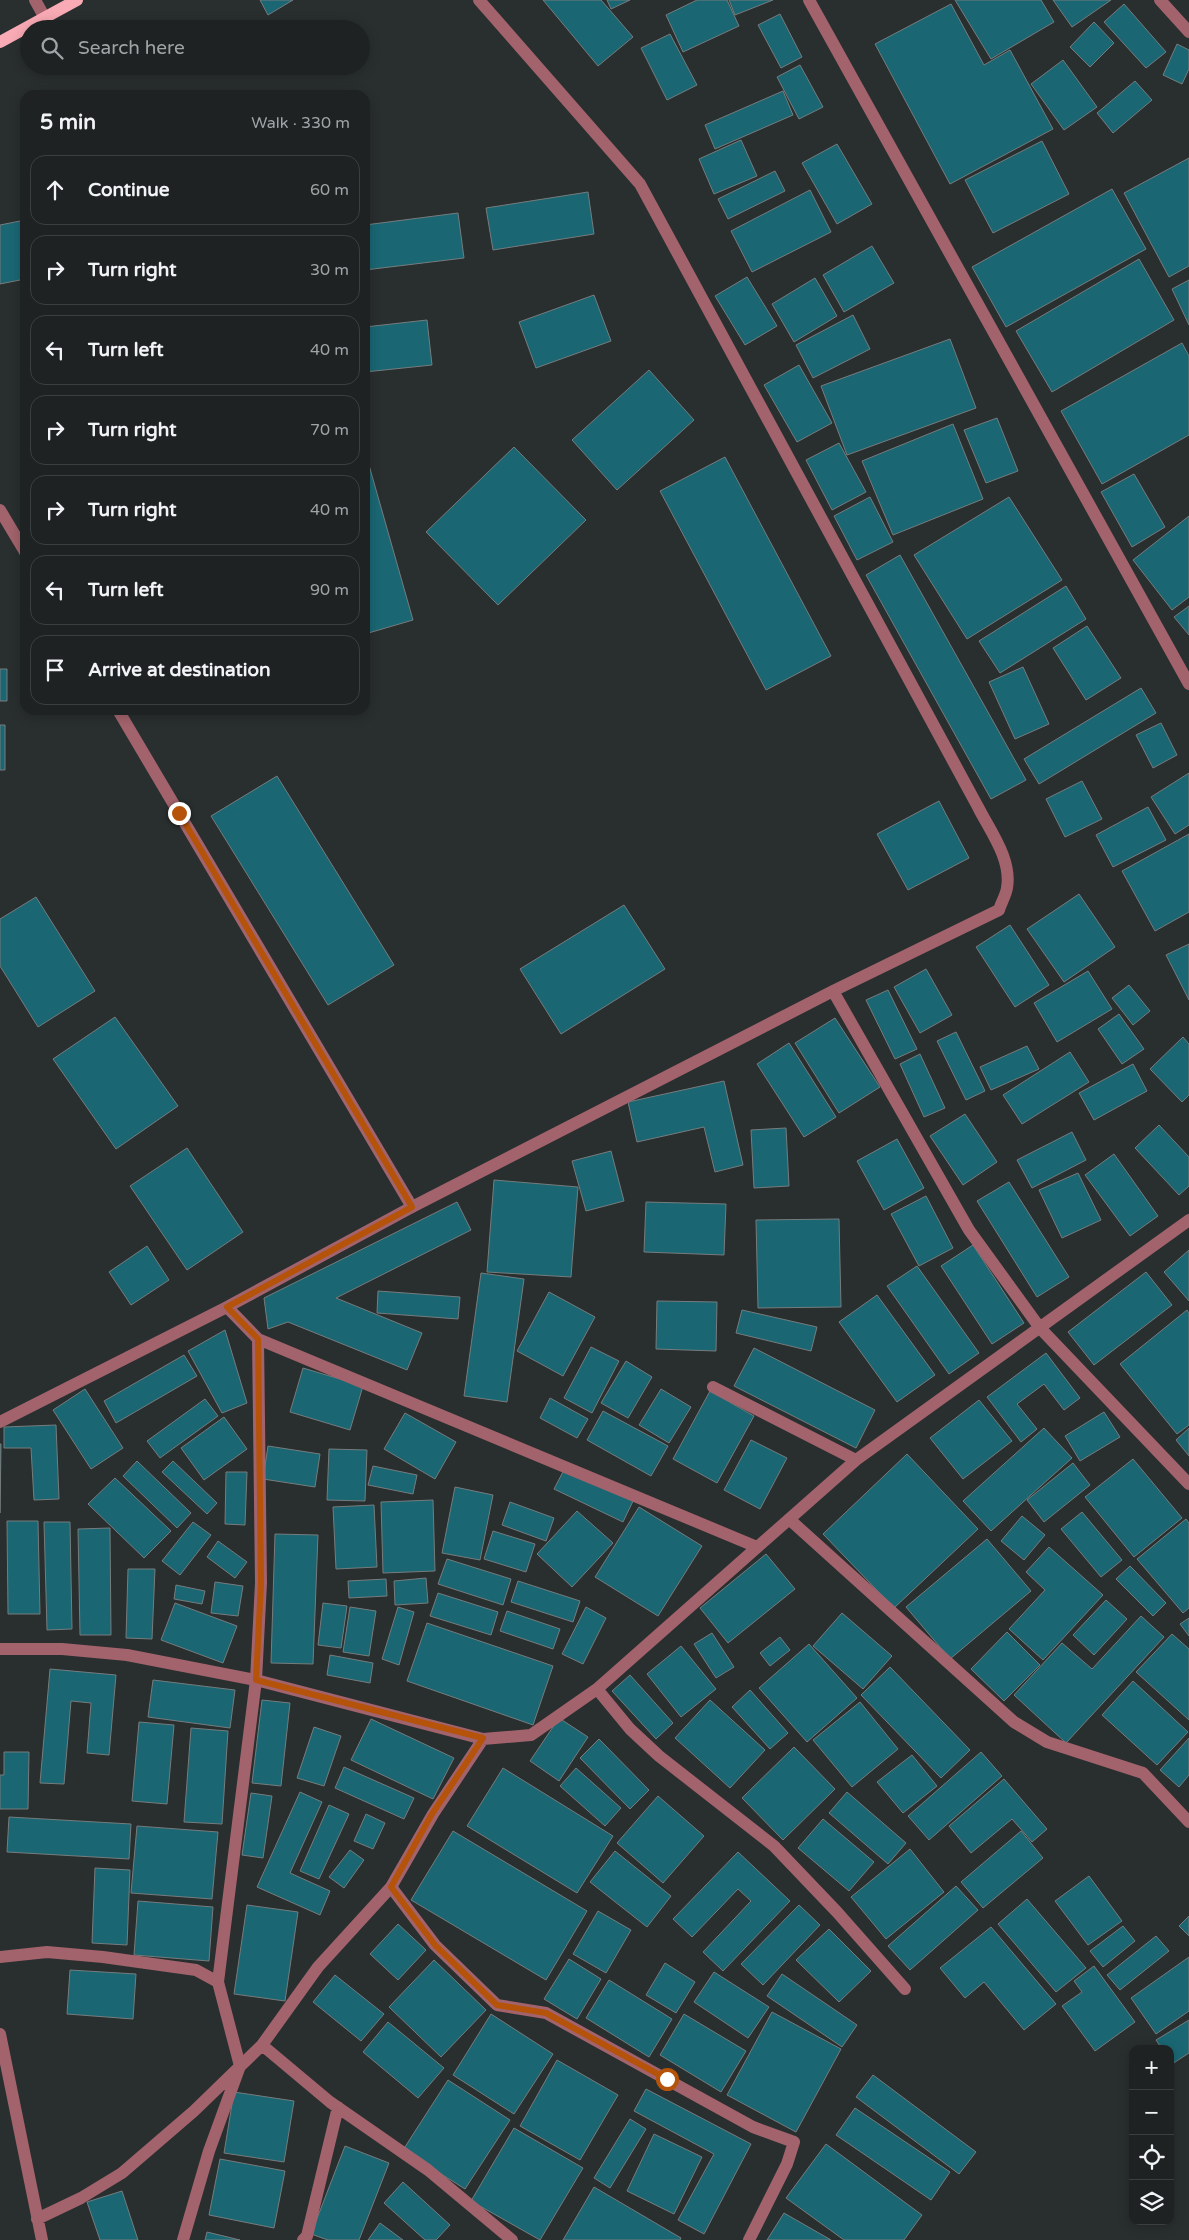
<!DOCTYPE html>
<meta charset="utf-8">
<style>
:root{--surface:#1f2223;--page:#2c2f30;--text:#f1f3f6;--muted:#a1a4a6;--line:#3c3f41}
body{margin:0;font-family:"Varela Round",sans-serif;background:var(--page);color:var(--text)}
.controls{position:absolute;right:15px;bottom:15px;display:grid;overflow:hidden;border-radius:10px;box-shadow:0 2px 12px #0003}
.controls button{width:45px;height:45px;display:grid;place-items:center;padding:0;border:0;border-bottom:1px solid var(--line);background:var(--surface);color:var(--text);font:25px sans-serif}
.stop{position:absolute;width:15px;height:15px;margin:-11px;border:4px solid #b45309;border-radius:50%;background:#fff}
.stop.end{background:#b45309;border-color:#fff;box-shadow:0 1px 5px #0008}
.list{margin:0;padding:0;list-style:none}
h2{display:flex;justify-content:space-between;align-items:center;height:65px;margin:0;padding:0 20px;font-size:21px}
h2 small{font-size:16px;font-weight:400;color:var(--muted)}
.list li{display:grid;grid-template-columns:32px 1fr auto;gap:15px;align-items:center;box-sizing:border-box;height:70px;margin:0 10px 10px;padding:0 10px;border:1px solid var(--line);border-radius:15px}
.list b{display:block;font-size:19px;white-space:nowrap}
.list em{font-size:16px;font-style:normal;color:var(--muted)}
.icon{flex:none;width:28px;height:28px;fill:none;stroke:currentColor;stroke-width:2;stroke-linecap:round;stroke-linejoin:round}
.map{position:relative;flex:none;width:1189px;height:2240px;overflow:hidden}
.search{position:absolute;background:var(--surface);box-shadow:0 2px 12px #0003;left:20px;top:20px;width:350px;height:55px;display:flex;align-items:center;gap:12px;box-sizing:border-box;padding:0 18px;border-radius:28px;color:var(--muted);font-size:19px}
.panel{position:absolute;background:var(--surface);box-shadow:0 2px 12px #0003;left:20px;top:90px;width:350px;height:625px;border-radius:15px}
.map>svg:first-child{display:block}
.building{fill:#1a6773;stroke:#767c7d}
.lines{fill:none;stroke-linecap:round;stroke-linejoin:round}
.minor{stroke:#a2636c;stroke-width:12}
.major{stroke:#f9abb5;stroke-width:12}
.route{stroke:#b45309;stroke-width:6}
</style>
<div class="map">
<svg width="1189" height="2240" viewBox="0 0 1189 2240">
<rect width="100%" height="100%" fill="#292e2f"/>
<!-- building -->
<path class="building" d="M260,0H293L268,15Z
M543,0H601L633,37L598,66Z
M607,0H630L611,9Z
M697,0H727L739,26L683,52L666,15Z
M729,0H773L735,15Z
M955,0H1041L1054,22L991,59Z
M1053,0H1111L1072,27Z
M951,4L984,65L1010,50L1053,129L950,184L875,44Z
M1124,4L1166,52L1146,68L1104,22Z
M780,14L802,57L781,68L758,25Z
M1094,22L1114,43L1090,67L1070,47Z
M670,34L697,85L667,100L641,48Z
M1177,44L1189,50V69L1182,84L1163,75Z
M1063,60L1097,107L1064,130L1031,84Z
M800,65L823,107L799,119L777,77Z
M1135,81L1152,100L1113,133L1097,113Z
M783,91L793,115L715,149L705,125Z
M741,140L757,176L714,194L699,159Z
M1042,141L1069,194L993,233L965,180Z
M837,144L872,204L837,224L802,163Z
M1189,158V266L1169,277L1124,193Z
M775,171L785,191L728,219L718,199Z
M1112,189L1146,249L1006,327L972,267Z
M810,190L831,232L752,272L731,231Z
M588,192L594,234L493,250L486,208Z
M458,213L464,258L365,270V225Z
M25,220V279L0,284V225Z
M872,246L894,283L844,312L823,275Z
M1139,259L1174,320L1052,392L1016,331Z
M747,277L777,326L745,345L715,296Z
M815,278L837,316L794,342L772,304Z
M1189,280V325L1172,289Z
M594,295L611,341L536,368L519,322Z
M853,315L870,349L813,378L796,345Z
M427,320L432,365L365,372V327Z
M950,339L976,408L847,455L821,386Z
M1182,343L1189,356V435L1102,484L1061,411Z
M799,365L832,423L797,442L764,385Z
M649,370L694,420L617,490L572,440Z
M997,418L1018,471L986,483L964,430Z
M953,424L983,499L893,535L862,461Z
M839,443L866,492L832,510L806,460Z
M514,447L586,520L498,605L426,532Z
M365,451L413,620L365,634Z
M725,457L831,656L766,690L660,491Z
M1134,474L1165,527L1132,547L1101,492Z
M870,497L893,542L857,560L834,516Z
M1009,497L1062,580L967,639L914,555Z
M1189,516V597L1172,610L1133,560Z
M900,555L1026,780L991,799L866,575Z
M1066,586L1086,619L1000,673L979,641Z
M1189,606V635L1174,617Z
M1087,626L1121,678L1086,700L1053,648Z
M1023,667L1049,724L1015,739L989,682Z
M0,669H7V701H0Z
M1141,688L1156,713L1039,784L1024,759Z
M1161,723L1177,755L1153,768L1136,735Z
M0,725H5V770H0Z
M1189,773V825L1175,834L1151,797Z
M277,776L394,965L328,1005L211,816Z
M1082,781L1102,819L1065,837L1046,799Z
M939,801L969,858L908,890L877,834Z
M1148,807L1166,840L1113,867L1096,835Z
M1189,834V912L1155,931L1122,871Z
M1079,894L1115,947L1064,982L1027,929Z
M36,897L95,991L38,1027L0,966V919Z
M624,905L665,969L561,1034L520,969Z
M1010,925L1049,985L1015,1007L976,947Z
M1189,944V1000L1166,955Z
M926,969L952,1015L920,1033L894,987Z
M1088,971L1112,1009L1057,1042L1034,1003Z
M1129,985L1150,1011L1133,1025L1112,998Z
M888,990L917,1049L895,1059L866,1000Z
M1119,1014L1144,1049L1122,1064L1098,1029Z
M115,1017L178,1106L116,1149L53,1059Z
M835,1018L880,1087L839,1113L795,1043Z
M956,1032L985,1091L966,1100L937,1041Z
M1183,1037L1189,1044V1095L1182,1102L1150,1069Z
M789,1043L836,1117L804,1137L757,1064Z
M1027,1046L1039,1069L991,1090L980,1067Z
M1070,1052L1089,1082L1022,1124L1003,1095Z
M920,1054L945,1108L924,1117L900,1064Z
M1133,1064L1147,1091L1094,1120L1079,1093Z
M724,1081L743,1165L715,1172L704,1127L637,1142L628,1102Z
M965,1114L997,1162L963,1185L930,1136Z
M1159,1125L1189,1157V1186L1179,1195L1135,1148Z
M786,1128L789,1186L754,1188L751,1130Z
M1072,1132L1086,1160L1032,1188L1017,1160Z
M897,1139L924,1188L884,1210L857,1161Z
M187,1148L243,1232L187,1270L130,1186Z
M611,1151L624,1201L586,1211L572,1161Z
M1114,1154L1158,1216L1130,1236L1085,1175Z
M1078,1173L1101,1220L1062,1238L1039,1190Z
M494,1180L578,1187L571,1277L487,1272Z
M1009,1182L1069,1277L1037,1297L977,1201Z
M926,1196L953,1248L919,1266L891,1214Z
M457,1202L471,1230L336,1298L422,1333L407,1370L288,1322L268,1329L264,1298Z
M646,1202L726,1204L724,1255L644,1252Z
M839,1219L841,1307L758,1308L756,1220Z
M973,1245L1024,1323L992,1344L941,1266Z
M147,1246L169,1280L131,1305L109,1272Z
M1189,1250V1301L1164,1272Z
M917,1266L979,1353L949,1374L887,1286Z
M1146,1272L1172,1305L1094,1365L1068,1332Z
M481,1273L524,1279L507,1402L464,1396Z
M378,1291L460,1297L458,1319L377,1313Z
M549,1292L595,1317L563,1376L517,1351Z
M877,1295L935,1375L897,1402L839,1322Z
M657,1301L717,1302L716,1351L656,1349Z
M742,1310L817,1327L811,1351L736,1333Z
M1187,1310L1189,1313V1425L1177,1434L1120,1364Z
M225,1330L247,1403L222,1413L188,1351Z
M591,1347L619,1361L592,1413L564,1398Z
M754,1348L875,1410L856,1448L734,1386Z
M1046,1353L1080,1398L1064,1410L1044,1384L1017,1404L1037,1429L1021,1442L987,1397Z
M184,1355L197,1376L116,1423L104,1401Z
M626,1361L652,1377L628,1418L601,1403Z
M303,1368L363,1386L350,1430L290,1412Z
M85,1389L123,1448L91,1469L53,1410Z
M661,1389L691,1407L669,1443L639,1425Z
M710,1391L754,1416L717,1483L673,1459Z
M550,1398L588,1419L577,1438L540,1418Z
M205,1399L218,1416L160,1458L147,1441Z
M979,1400L1012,1441L963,1479L930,1438Z
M603,1411L668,1446L651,1476L587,1440Z
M1104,1412L1120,1437L1080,1461L1065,1436Z
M405,1413L456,1442L435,1479L384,1449Z
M224,1417L247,1449L204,1480L181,1448Z
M56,1425L59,1499L34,1500L31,1448H4V1427Z
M1044,1428L1072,1458L991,1531L963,1501Z
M1189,1428V1456L1176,1440Z
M751,1440L787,1458L760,1509L724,1490Z
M0,1444H1L0,1513Z
M268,1446L320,1454L315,1487L263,1479Z
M329,1449L367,1450L365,1501L327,1500Z
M907,1454L978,1529L894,1608L823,1534Z
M1133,1459L1182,1518L1134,1557L1085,1497Z
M137,1461L191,1513L177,1528L123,1476Z
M173,1461L217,1503L207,1514L162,1472Z
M1073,1463L1090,1485L1044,1522L1027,1500Z
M373,1466L417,1475L413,1494L368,1485Z
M566,1466L634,1499L623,1522L554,1489Z
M226,1472H247L245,1525L225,1524Z
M115,1478L171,1531L144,1558L88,1504Z
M455,1487L493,1495L480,1560L442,1553Z
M433,1500L435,1571L383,1573L381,1502Z
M510,1502L554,1518L546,1541L502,1525Z
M374,1505L377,1567L336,1569L333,1507Z
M639,1507L702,1546L658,1616L595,1577Z
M577,1511L613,1543L572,1587L537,1554Z
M1082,1512L1122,1560L1101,1577L1061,1529Z
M1022,1516L1045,1535L1024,1560L1001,1541Z
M1186,1519L1189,1523V1608L1183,1613L1137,1559Z
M7,1521H38L40,1614H8Z
M44,1522H70L72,1629L47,1630Z
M193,1522L211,1535L180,1575L162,1561Z
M110,1528L111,1635H80L78,1529Z
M493,1531L535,1544L526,1572L484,1559Z
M275,1534L318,1535L313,1664L271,1663Z
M987,1539L1031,1591L950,1659L906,1607Z
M218,1541L247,1562L235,1578L207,1557Z
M1049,1547L1103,1595L1043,1660L1009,1629L1045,1590L1026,1572Z
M766,1554L795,1589L728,1643L700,1608Z
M447,1559L511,1579L503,1605L438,1584Z
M1130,1566L1166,1603L1153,1616L1116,1579Z
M128,1569H155L152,1639L126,1638Z
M426,1578L428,1603L395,1605L394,1581Z
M386,1579L387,1596L349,1598L348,1581Z
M518,1581L580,1601L573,1622L511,1602Z
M215,1582L243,1586L238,1616L211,1613Z
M176,1585L205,1591L202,1604L174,1599Z
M438,1593L498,1612L491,1635L430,1616Z
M1106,1600L1127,1619L1094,1655L1073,1635Z
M175,1603L237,1626L223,1663L161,1640Z
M323,1603L347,1606L341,1648L318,1645Z
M350,1607L376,1611L369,1656L343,1652Z
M398,1607L414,1612L399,1665L382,1659Z
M586,1607L606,1618L583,1664L562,1654Z
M507,1611L560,1629L553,1649L500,1631Z
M842,1613L892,1656L863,1689L813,1646Z
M1141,1616L1164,1637L1066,1743L1014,1695L1062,1643L1092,1669Z
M1189,1618V1636L1180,1624Z
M427,1623L553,1666L533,1725L407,1681Z
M1007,1632L1040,1665L1004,1701L971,1669Z
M712,1633L734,1667L716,1678L694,1644Z
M1172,1634L1189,1649V1720L1136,1672Z
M780,1637L790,1650L770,1666L760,1653Z
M809,1644L857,1698L807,1742L759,1688Z
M681,1646L716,1689L681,1717L647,1674Z
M330,1655L373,1663L370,1683L327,1675Z
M890,1667L970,1750L941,1778L861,1695Z
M50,1669L116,1675L109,1755L87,1753L91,1703L71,1701L64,1784L40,1783Z
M630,1675L673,1723L656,1739L612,1691Z
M153,1680L235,1690L230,1728L148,1717Z
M1133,1681L1188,1732L1157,1765L1102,1715Z
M750,1690L788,1733L770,1749L732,1707Z
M262,1700L290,1703L281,1786L252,1783Z
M710,1700L765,1750L730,1788L675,1738Z
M860,1702L898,1749L852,1787L813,1740Z
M559,1718L588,1737L559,1781L530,1761Z
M371,1719L454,1758L433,1799L351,1760Z
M139,1722L174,1725L167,1804L132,1801Z
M314,1727L341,1736L324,1786L297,1778Z
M191,1728L228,1731L222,1824L184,1822Z
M1189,1738V1775L1179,1787L1160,1770Z
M599,1739L649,1790L630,1809L580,1758Z
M794,1747L835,1789L783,1840L742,1798Z
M4,1752H29L28,1809H0V1775H4Z
M981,1752L1002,1776L929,1840L908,1816Z
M912,1755L937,1786L903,1813L877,1782Z
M344,1767L414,1798L404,1819L335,1788Z
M503,1768L613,1836L577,1893L467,1826Z
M576,1768L621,1808L605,1826L560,1786Z
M1004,1779L1047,1829L1032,1842L1012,1819L971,1853L949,1826Z
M300,1792L322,1802L290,1873L330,1891L320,1915L257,1887Z
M847,1792L906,1843L888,1864L829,1813Z
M251,1793L272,1796L263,1858L242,1855Z
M658,1796L704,1836L663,1883L617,1843Z
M329,1805L349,1814L319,1879L300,1871Z
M366,1814L385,1823L373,1849L354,1841Z
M9,1817L131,1824L129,1859L7,1852Z
M823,1819L874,1862L849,1891L798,1848Z
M137,1826L218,1832L212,1899L131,1893Z
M453,1831L587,1911L546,1980L411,1900Z
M1021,1831L1043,1858L983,1908L961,1882Z
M910,1849L944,1892L886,1939L851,1897Z
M350,1850L364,1860L344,1888L329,1877Z
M615,1851L671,1896L647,1927L590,1882Z
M738,1852L790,1901L723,1971L703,1952L751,1901L738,1889L692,1937L673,1919Z
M95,1868L130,1870L127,1945L92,1943Z
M1089,1876L1122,1921L1088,1945L1055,1901Z
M956,1886L978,1910L910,1970L888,1946Z
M1027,1899L1086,1968L1056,1992L998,1924Z
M138,1901L213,1907L209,1961L134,1955Z
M247,1905L298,1912L285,2001L234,1994Z
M799,1905L820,1925L763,1985L741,1964Z
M598,1911L631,1930L606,1973L573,1954Z
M1189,1916V1936L1179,1926Z
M398,1924L426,1950L398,1980L370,1954Z
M1123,1926L1135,1941L1103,1967L1090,1951Z
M991,1927L1056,2004L1024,2030L984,1982L965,1998L940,1968Z
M829,1929L871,1971L839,2002L796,1960Z
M1156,1936L1169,1951L1120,1990L1107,1975Z
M1189,1957V2011L1156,2034L1131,1998Z
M569,1959L601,1979L577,2019L544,1999Z
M434,1960L486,2010L441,2057L389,2007Z
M665,1963L695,1982L676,2013L646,1995Z
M1094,1966L1135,2022L1095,2051L1062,2006L1082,1992L1074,1981Z
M70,1970L136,1974L133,2019L67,2014Z
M714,1972L769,2007L748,2038L694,2002Z
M782,1974L857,2025L842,2047L767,1996Z
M335,1975L384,2014L361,2041L313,2002Z
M609,1980L672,2019L649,2057L586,2018Z
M772,2012L841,2049L796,2132L727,2095Z
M491,2014L553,2054L514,2114L453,2075Z
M684,2014L746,2051L721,2092L660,2055Z
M1189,2020V2053L1172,2064L1170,2049H1162L1156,2040Z
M388,2022L444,2068L418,2098L363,2052Z
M557,2060L618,2095L580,2160L520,2126Z
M873,2075L976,2152L959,2174L856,2097Z
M448,2080L510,2120L465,2189L403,2150Z
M646,2089L751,2144L704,2234L678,2220L714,2154L634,2111Z
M234,2092L294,2101L284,2162L224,2153Z
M855,2108L950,2172L931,2200L836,2135Z
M630,2119L646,2129L610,2188L594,2178Z
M514,2128L583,2168L540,2240L471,2201Z
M654,2134L702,2157L674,2214L627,2191Z
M826,2144L922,2215L904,2240H844L786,2198Z
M345,2146L389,2163L359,2240H328L311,2234Z
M220,2159L285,2171L274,2228L209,2215Z
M403,2182L450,2225L436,2240H425L384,2203Z
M594,2187L681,2238L680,2240H563Z
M122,2191L138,2240H100L87,2202Z
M784,2213L831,2240H767Z
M380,2223L403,2240H368Z
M207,2232L240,2240H205Z"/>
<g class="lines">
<!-- minor -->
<path class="minor" d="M35,0L45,18
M809,0L1189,684
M1160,0L1189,32
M0,510L25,552
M118,710L412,1207
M833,991L969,1230L1040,1328L1189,1484
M227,1307L258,1339L757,1547
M713,1387L856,1460
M0,1422L227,1307L412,1207L833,991L999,910C1001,903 1006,895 1007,888C1012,859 990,831 978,807L640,184L479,0
M789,1519L1014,1722L1047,1742L1143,1773L1189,1822
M0,1649H62L127,1655L256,1680L483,1739
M597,1689L630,1729L659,1756L774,1846L837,1912L905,1989
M391,1887L435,1945L497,2005L546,2013L753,2127L794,2142L787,2164L749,2240
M0,1957L47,1952L103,1957L196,1970L218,1982
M0,2034L42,2240
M262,2045L330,2102L428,2170L512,2240
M37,2219L81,2198L122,2173L194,2111L262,2045L318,1967L391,1887L433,1814L483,1739L531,1735L597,1689L856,1460L1189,1220
M183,2240L209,2151L240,2066L218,1982L256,1680L261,1583L258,1339
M303,2240L307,2236L338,2107"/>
<!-- major -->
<path class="major" d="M0,42L77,0"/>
</g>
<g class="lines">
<!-- route -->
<path class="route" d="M179,813L412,1207L227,1307L258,1339L261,1583L256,1680L483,1738L432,1814L391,1887L435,1945L497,2005L546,2013L667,2079"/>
</g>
</svg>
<div class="controls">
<button>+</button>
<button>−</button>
<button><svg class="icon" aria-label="locate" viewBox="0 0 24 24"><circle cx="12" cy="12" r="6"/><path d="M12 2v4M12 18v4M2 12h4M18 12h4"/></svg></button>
<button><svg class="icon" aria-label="layers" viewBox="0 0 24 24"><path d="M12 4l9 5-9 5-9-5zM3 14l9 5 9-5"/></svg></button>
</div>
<div class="stop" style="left:667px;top:2079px"></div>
<div class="stop end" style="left:179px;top:813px"></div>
<div class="search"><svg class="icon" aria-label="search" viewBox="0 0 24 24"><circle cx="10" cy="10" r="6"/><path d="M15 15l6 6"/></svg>Search here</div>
<section class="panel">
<h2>5 min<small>Walk · 330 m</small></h2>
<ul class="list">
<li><svg class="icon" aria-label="ahead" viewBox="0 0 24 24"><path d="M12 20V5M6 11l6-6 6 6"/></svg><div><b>Continue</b></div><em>60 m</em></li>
<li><svg class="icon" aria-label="right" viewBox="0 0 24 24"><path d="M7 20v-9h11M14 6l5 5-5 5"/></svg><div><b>Turn right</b></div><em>30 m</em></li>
<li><svg class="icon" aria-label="left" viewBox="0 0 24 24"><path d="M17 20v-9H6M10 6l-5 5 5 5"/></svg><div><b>Turn left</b></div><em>40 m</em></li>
<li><svg class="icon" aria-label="right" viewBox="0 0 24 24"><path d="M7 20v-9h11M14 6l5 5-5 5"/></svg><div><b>Turn right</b></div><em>70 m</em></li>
<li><svg class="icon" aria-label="right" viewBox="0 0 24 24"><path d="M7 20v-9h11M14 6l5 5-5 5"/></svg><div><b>Turn right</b></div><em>40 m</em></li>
<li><svg class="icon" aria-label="left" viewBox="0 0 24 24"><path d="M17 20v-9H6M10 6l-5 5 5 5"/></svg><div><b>Turn left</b></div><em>90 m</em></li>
<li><svg class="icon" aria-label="arrive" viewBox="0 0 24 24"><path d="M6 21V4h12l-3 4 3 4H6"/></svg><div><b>Arrive at destination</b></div></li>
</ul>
</section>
</div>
